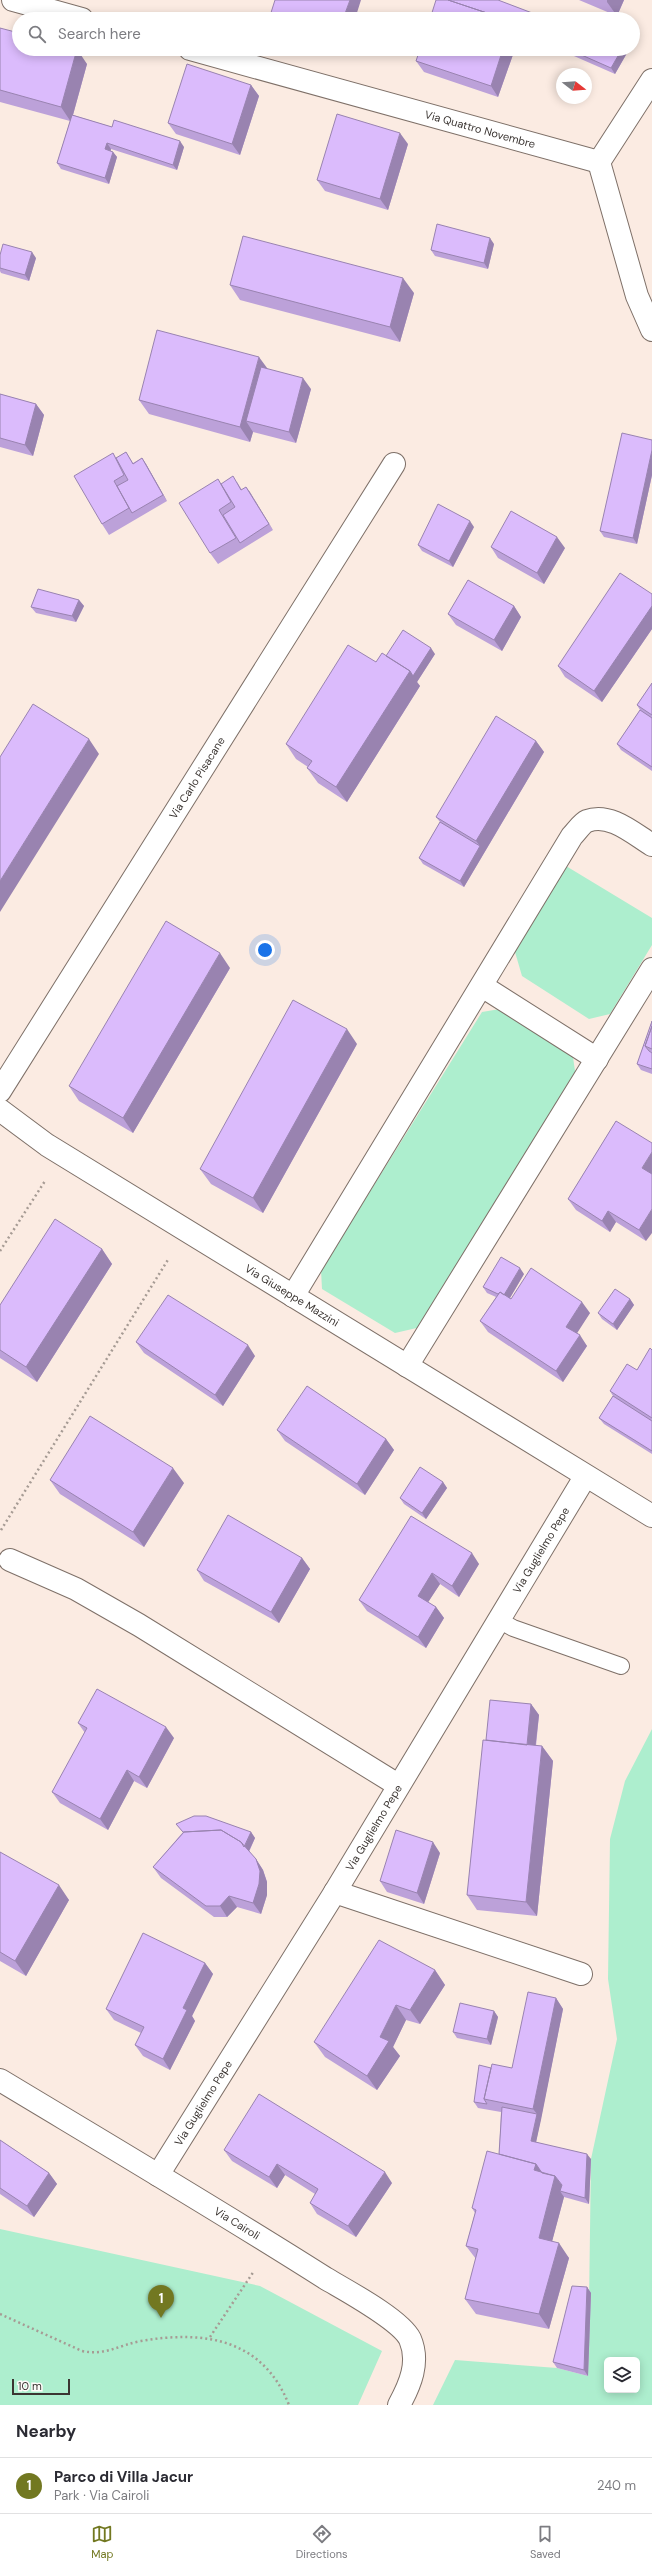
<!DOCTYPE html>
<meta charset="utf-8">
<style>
:root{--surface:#fff;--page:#f2f2f3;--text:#2b2b33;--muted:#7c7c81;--line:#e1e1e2;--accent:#727821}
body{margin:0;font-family:"DM Sans",sans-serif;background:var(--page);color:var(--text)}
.controls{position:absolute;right:12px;bottom:12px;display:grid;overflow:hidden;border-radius:6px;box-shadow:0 2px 10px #0003}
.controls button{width:36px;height:36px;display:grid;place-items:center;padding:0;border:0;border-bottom:1px solid var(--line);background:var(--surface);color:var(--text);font:20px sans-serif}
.compass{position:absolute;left:556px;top:68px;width:36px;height:36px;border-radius:50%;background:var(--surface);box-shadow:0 2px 10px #0003;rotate:107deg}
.scale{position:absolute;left:12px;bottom:10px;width:58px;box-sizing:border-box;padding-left:4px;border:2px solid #3b3532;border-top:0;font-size:11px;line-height:14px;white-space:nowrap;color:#3b3532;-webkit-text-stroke:3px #fefbf9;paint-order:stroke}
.you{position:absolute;left:265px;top:950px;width:14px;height:14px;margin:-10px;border:3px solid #fff;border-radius:50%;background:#1a73e8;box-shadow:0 0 0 6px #1a73e833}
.badge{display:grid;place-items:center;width:26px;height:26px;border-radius:50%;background:var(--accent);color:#fff;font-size:13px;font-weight:700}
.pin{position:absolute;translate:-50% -33px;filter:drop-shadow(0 1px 2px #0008)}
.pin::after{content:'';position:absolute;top:21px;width:14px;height:12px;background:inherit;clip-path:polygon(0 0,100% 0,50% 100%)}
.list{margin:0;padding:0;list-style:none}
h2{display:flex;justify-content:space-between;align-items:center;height:52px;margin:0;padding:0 16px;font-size:17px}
h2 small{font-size:13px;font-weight:400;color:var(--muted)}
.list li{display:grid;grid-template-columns:26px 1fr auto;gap:12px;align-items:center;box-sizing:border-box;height:56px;padding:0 16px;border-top:1px solid var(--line)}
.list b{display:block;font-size:15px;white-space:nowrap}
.list p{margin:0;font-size:13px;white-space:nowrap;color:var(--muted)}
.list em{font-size:13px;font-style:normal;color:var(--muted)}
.icon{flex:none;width:22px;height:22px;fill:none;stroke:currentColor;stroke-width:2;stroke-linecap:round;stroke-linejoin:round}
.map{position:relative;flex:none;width:652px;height:2405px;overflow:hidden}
.search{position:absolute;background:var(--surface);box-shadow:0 2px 10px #0003;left:12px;right:12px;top:12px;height:44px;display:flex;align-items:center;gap:10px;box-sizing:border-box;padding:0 14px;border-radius:22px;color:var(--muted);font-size:15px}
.sheet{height:108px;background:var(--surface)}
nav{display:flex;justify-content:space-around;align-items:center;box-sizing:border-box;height:56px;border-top:1px solid var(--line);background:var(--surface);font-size:11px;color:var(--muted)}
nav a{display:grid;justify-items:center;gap:2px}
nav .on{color:var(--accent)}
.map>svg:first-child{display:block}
.green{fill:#adeece;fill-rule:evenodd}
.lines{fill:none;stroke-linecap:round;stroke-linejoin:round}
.service-casing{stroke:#7e7068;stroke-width:18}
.minor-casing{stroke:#7e7068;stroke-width:24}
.path{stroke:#a69b94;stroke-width:2.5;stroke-dasharray:2 3;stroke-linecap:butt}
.service{stroke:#fff;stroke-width:16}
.minor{stroke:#fff;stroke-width:22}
.wall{fill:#bca1d9}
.shaded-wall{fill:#9983b0}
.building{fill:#dbbbfc;stroke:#9983b0}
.labels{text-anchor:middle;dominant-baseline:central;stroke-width:3.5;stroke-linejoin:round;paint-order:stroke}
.street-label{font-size:11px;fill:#3b3532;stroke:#fefbf9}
</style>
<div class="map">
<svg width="652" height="2405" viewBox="0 0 652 2405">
<rect width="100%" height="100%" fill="#fbebe2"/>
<!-- green -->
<path class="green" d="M566,866L652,918V945L610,1014L589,1019L522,976L515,952Z
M500,1009L572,1050L576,1078L421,1327L395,1333L322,1289L321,1270L482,1012Z
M652,1729V2405H433L455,2360L557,2368L588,2376L591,2159L617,2039L608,1979L610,1839L625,1781ZM607,2360H637V2390H607Z
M0,2229L260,2286L382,2351L358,2405H0Z"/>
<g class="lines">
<defs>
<path id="service" d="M499,1620L513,1628L621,1666"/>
<g id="minor">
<path d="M13,0L82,19"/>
<path id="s1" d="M190,49L599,162"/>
<path d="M599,162L637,296L652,330"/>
<path d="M599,162L652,80"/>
<path d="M482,986L597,1059"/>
<path id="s2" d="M0,1091L394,464"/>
<path id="s3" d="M0,1110L47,1145L652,1516"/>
<path d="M293,1296L572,836C576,832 582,823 587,821C610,812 634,834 652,845"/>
<path d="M407,1366L652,969"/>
<path d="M10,1560L76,1589L139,1625L398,1785"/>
<path d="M335,1892L581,1974"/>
<path id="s4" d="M0,2080C108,2145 218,2210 325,2278C345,2290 400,2319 410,2339C420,2362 410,2385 399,2405"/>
<path id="s5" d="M158,2175L335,1892L585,1477"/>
</g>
</defs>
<!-- service casing -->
<use href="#service" class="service-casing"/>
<!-- minor casing -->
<use href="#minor" class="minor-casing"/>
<!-- path -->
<path class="path" d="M0,1251L45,1181
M1,1530L169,1258
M0,2314L82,2351C105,2356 119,2345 141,2341C205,2330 263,2339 289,2405
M210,2337L254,2271"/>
<!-- service -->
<use href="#service" class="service"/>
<!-- minor -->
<use href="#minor" class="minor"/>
</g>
<!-- wall -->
<path class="wall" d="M579,0H624L617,16Z
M0,28L87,64L73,115L112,127L184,147L177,170L111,149V151L113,152L117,157L109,184L61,169L57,163L70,121L0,102Z
M333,49H345L344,53Z
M515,49L498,97L424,72L416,61Z
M558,49H624L627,53L615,74Z
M251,85L259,96L240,155L176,134L168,123Z
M408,144L388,210L325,191L317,180Z
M494,244L488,269L435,256L431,250Z
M0,255L36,258L29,281L1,273L0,271Z
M230,285L414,293L400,342L240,300Z
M311,389L296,443L253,432L250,442L149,414L139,400Z
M0,394L36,404L44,415L33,456L0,447Z
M652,440V475L637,544L604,537L600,531Z
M126,452L133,463L142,458L146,464L167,501L109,535L102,524L113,453L116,458Z
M218,479L221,484L237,482L242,490L246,487L273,530L218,564L210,553Z
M474,527L453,567L422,551L418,545Z
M491,547L565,548L544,584L498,558Z
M652,594V629L602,702L565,677L558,666Z
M79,600L84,606L76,622L36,613L31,607Z
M514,606L521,617L502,651L456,625L448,614Z
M435,654L417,682L420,686L347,802L318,783L307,768L308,767L296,759L286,744L376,662L386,656Z
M652,683V771L621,750L617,744L640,710L637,705Z
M536,741L544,752L464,887L423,864L419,858L440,822L436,817Z
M230,968L133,1133L79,1101L69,1086Z
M652,1021V1074L641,1070L637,1064Z
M357,1044L263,1213L211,1184L200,1169Z
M616,1121L646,1241L616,1222L610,1232L576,1210L568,1199Z
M102,1249L112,1264L37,1382L0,1358V1305Z
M524,1274L510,1298L511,1299L590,1313L576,1333L587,1346L563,1382L488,1332L480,1321L496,1297L487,1293L483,1287Z
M630,1299L634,1305L617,1330L602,1319L598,1313Z
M136,1342L255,1356L223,1406L144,1353Z
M652,1350V1454L604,1424L599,1418L613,1396L610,1391L637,1370Z
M277,1430L386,1439L394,1450L365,1495L285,1441Z
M50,1480L184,1483L144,1547L60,1494Z
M443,1482L447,1488L426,1519L404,1504L400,1498Z
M411,1516L479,1564L459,1597L440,1584L428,1602L436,1607L444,1618L426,1648L367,1611L359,1600Z
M302,1558L310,1569L279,1623L204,1581L197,1570Z
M531,1704L539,1715L536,1746H542L553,1761L537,1916L477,1910L467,1895L486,1740Z
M78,1723L174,1738L147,1788L134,1781L108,1830L60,1803L52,1792L85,1733Z
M176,1824L251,1832L255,1838L249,1852L256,1859L263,1870L267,1882V1895L261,1914L237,1907L227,1917H214L161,1878L153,1867L183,1832Z
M0,1852L69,1900L26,1976L0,1961Z
M440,1853L424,1904L387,1892L380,1881Z
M205,1963L213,1974L192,2016L195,2021L170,2070L143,2056L135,2045L141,2033L114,2020L106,2009Z
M435,1970L445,1985L420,2024L406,2020L393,2047L400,2056L377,2090L325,2057L314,2042Z
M556,1998L563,2009L536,2142L591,2159L589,2204L564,2197L552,2241L569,2258L549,2329L476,2314L465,2299L476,2259L466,2246L475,2213L472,2208L499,2154L501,2112L478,2108L474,2102L491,2068H512Z
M494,2011L498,2017L491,2045L457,2038L453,2032Z
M0,2140L49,2173L57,2184L34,2217L0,2194Z
M224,2150L392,2183L356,2237L317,2214L310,2203L315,2194L285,2175L277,2188L232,2161Z
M587,2287L591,2293L588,2376L557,2368L553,2362Z"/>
<!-- shaded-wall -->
<path class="shaded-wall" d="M350,0H361L355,19H343Z
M607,0H624L617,16L607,2Z
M77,49L87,64L71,122L61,107Z
M341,49H345L344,53Z
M503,49H515L498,97L491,86Z
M622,49H624L627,53L615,74L611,68Z
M251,85L259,96L240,155L232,144Z
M400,133L408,144L388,210L380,199Z
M180,141L184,147L177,170L173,165Z
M107,143L111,149L109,155L105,149Z
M113,152L117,157L109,184L105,178Z
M490,238L494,244L488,269L484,263Z
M32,252L36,258L29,281L25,275Z
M403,278L414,293L400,342L390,327Z
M259,357L270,372L246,421L253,432L250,442L240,427Z
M303,378L311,389L296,443L289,432Z
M36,404L44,415L33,456L25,445Z
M652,450V475L637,544L633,538Z
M142,458L146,464L167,501L163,495Z
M246,487L250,492L273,530L269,524Z
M470,521L474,527L453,567L449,561Z
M557,537L565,548L544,584L537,573Z
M79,600L84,606L76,622L72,616Z
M514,606L521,617L502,651L494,640Z
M652,606V629L602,702L594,691Z
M431,648L435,654L417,682L420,686L347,802L336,787L410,671Z
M89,739L99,754L0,912V881Z
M536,741L544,752L464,887L460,881L480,846L476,841Z
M220,953L230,968L133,1133L123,1118Z
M347,1029L357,1044L263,1213L253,1198Z
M652,1152V1176L642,1168Z
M652,1209V1233L646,1241L639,1230Z
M608,1211L616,1222L610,1232L602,1221Z
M102,1249L112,1264L37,1382L26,1367Z
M520,1268L524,1274L507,1303L503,1297Z
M630,1299L634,1305L617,1330L613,1324Z
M582,1302L590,1313L574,1338L566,1327Z
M580,1335L587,1346L563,1382L556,1371Z
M248,1345L255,1356L223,1406L215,1395Z
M386,1439L394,1450L365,1495L357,1484Z
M173,1468L184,1483L144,1547L133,1532Z
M443,1482L447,1488L426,1519L422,1513Z
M472,1553L479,1564L459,1597L452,1586Z
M302,1558L310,1569L279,1623L271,1612Z
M432,1573L440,1584L425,1607L418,1596Z
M436,1607L444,1618L426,1648L418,1637Z
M531,1704L539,1715L534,1759L527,1748Z
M166,1727L174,1738L147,1788L139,1777Z
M542,1746L553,1761L537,1916L526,1902Z
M127,1770L134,1781L108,1830L100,1819Z
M251,1832L255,1838L248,1853L244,1848Z
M433,1842L440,1853L424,1904L417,1893Z
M256,1859L263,1870L267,1882V1895L261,1914L253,1903Z
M59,1885L69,1900L26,1976L15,1961Z
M229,1896L237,1907L227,1917L220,1906Z
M205,1963L213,1974L192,2016L195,2021L170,2070L163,2059L183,2008Z
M435,1970L445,1985L420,2024L410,2010Z
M556,1998L563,2009L541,2120L535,2147L531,2141L537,2114L533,2109Z
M396,2005L406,2020L393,2047L400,2056L377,2090L367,2076L380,2037Z
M494,2011L498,2017L491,2045L487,2039Z
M587,2154L591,2159L589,2204L585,2198Z
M277,2164L285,2175L277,2188L269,2177Z
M536,2164L547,2179L534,2170Z
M385,2172L392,2183L356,2237L348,2226Z
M49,2173L57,2184L34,2217L27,2206Z
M555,2176L566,2191H560L564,2197L549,2253L539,2238Z
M559,2243L569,2258L549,2329L539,2314Z
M587,2287L591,2293L588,2376L584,2370Z"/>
<!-- building -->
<path class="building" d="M275,0H350L343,19H269Z
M436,0H448L505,19H430Z
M448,0H498L548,19H505Z
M0,28L19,33V49H77L61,107L0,90Z
M420,49H503L491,86L416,61Z
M568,49H622L611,68Z
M187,64L251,85L232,144L168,123Z
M337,114L400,133L380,199L317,180Z
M72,115L112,127L114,120L180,141L173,165L107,143L105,149L113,152L105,178L57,163Z
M437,224L490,238L484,263L431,250Z
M243,236L403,278L390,327L230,285Z
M3,244L32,252L25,275L0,268V255Z
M157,330L259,357L240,427L139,400Z
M261,367L303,378L289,432L246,421Z
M0,394L36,404L25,445L0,438Z
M622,433L652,440V450L633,538L600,531Z
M126,452L133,464L142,458L163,495L132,513L117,486L128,480L116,458Z
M113,453L124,475L114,481L129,508L102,524L74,476Z
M233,476L241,490L246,487L269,524L240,543L223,515L235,507L221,484Z
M218,479L231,502L219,510L236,538L210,553L179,503Z
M438,504L470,521L449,561L418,545Z
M511,511L557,537L537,573L491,547Z
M620,573L652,594V606L594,691L558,666Z
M468,580L514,606L494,640L448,614Z
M38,589L79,600L72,616L31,607Z
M403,630L431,648L413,676L410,671L386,656Z
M348,645L376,662L382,653L410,671L336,787L307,768L312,761L286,744Z
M652,683V715L637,705Z
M33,704L89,739L0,881V757Z
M640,710L652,718V767L617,744Z
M496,716L536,741L476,841L436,817Z
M440,822L480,846L460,881L419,858Z
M166,921L220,953L123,1118L69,1086Z
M293,1000L347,1029L253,1198L200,1169Z
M652,1021V1026L645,1046L649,1051L652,1053V1069L637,1064Z
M652,1026V1049L645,1046Z
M616,1121L652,1143V1152L642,1168L652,1174V1209L639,1230L608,1211L602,1221L568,1199Z
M55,1219L102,1249L26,1367L0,1350V1305Z
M501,1257L520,1268L504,1295L500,1292L498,1294L483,1287Z
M531,1268L582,1302L566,1327L580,1335L556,1371L480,1321L500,1292L511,1299Z
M615,1289L630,1299L613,1324L598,1313Z
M168,1295L248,1345L215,1395L136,1342Z
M650,1348L652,1350V1418L610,1391L627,1364L637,1370Z
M307,1386L386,1439L357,1484L277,1430Z
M613,1396L652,1421V1451L599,1418Z
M90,1416L173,1468L133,1532L50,1480Z
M420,1467L443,1482L422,1513L400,1498Z
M228,1515L302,1558L271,1612L197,1570Z
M411,1516L472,1553L452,1586L432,1573L418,1596L436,1607L418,1637L359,1600Z
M97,1689L166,1727L139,1777L127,1770L100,1819L52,1792L87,1728L78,1723Z
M490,1700L531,1704L527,1745L486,1740Z
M483,1740L542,1746L526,1902L467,1895Z
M194,1816H206L251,1832L244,1847L241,1842L221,1830L183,1832L176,1824Z
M221,1830L241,1842L256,1859L260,1871L259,1884L253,1903L229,1896L220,1906H206L153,1867L184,1832Z
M396,1830L433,1842L417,1893L380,1881Z
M0,1852L59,1885L15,1961L0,1952Z
M143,1933L205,1963L183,2008L187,2010L163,2059L135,2045L144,2027L106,2009Z
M379,1940L435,1970L410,2010L396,2005L380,2037L389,2041L367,2076L314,2042Z
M528,1992L556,1998L533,2109L484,2099L492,2064L512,2068Z
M460,2003L494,2011L487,2039L453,2032Z
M479,2065L491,2068L484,2099L487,2104L474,2102Z
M259,2094L385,2172L348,2226L310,2203L318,2189L277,2164L269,2177L224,2150Z
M502,2107L537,2114L531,2141L587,2154L585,2198L560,2191L562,2185L555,2176L542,2173L536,2164L499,2154Z
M0,2140L49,2173L27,2206L0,2188Z
M487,2151L536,2164L534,2170L555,2176L539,2238L559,2243L539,2314L465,2299L478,2249L466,2246L476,2210L472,2208Z
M572,2286L587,2287L584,2370L553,2362Z"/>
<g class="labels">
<!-- street labels -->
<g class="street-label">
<text stroke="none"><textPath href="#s1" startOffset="301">Via Quattro Novembre</textPath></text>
<text stroke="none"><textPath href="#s2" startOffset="370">Via Carlo Pisacane</textPath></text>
<text stroke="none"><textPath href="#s3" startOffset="346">Via Giuseppe Mazzini</textPath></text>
<text stroke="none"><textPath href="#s5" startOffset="733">Via Guglielmo Pepe</textPath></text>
<text stroke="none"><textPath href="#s5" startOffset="409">Via Guglielmo Pepe</textPath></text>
<text stroke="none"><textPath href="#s5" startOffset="85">Via Guglielmo Pepe</textPath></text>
<text stroke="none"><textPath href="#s4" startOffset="277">Via Cairoli</textPath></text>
</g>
</g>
</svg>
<div class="controls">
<button><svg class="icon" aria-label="layers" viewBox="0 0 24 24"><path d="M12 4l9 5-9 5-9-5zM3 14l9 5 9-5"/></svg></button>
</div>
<svg class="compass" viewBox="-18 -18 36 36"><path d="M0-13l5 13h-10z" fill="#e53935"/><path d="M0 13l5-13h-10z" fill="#7c7c81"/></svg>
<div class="scale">10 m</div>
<div class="you"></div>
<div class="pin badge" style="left:161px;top:2318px">1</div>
<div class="search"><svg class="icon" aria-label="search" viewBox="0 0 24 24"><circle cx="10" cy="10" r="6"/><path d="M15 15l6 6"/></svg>Search here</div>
</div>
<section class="sheet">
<h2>Nearby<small></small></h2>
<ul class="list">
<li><span class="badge">1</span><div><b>Parco di Villa Jacur</b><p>Park · Via Cairoli</p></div><em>240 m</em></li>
</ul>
</section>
<nav>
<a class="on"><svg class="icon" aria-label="map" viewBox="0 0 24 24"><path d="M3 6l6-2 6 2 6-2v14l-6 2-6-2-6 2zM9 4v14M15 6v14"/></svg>Map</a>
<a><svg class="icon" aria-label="directions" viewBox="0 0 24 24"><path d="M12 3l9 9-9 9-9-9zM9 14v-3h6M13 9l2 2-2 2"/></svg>Directions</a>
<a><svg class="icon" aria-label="saved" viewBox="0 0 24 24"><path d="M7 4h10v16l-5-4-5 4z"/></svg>Saved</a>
</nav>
